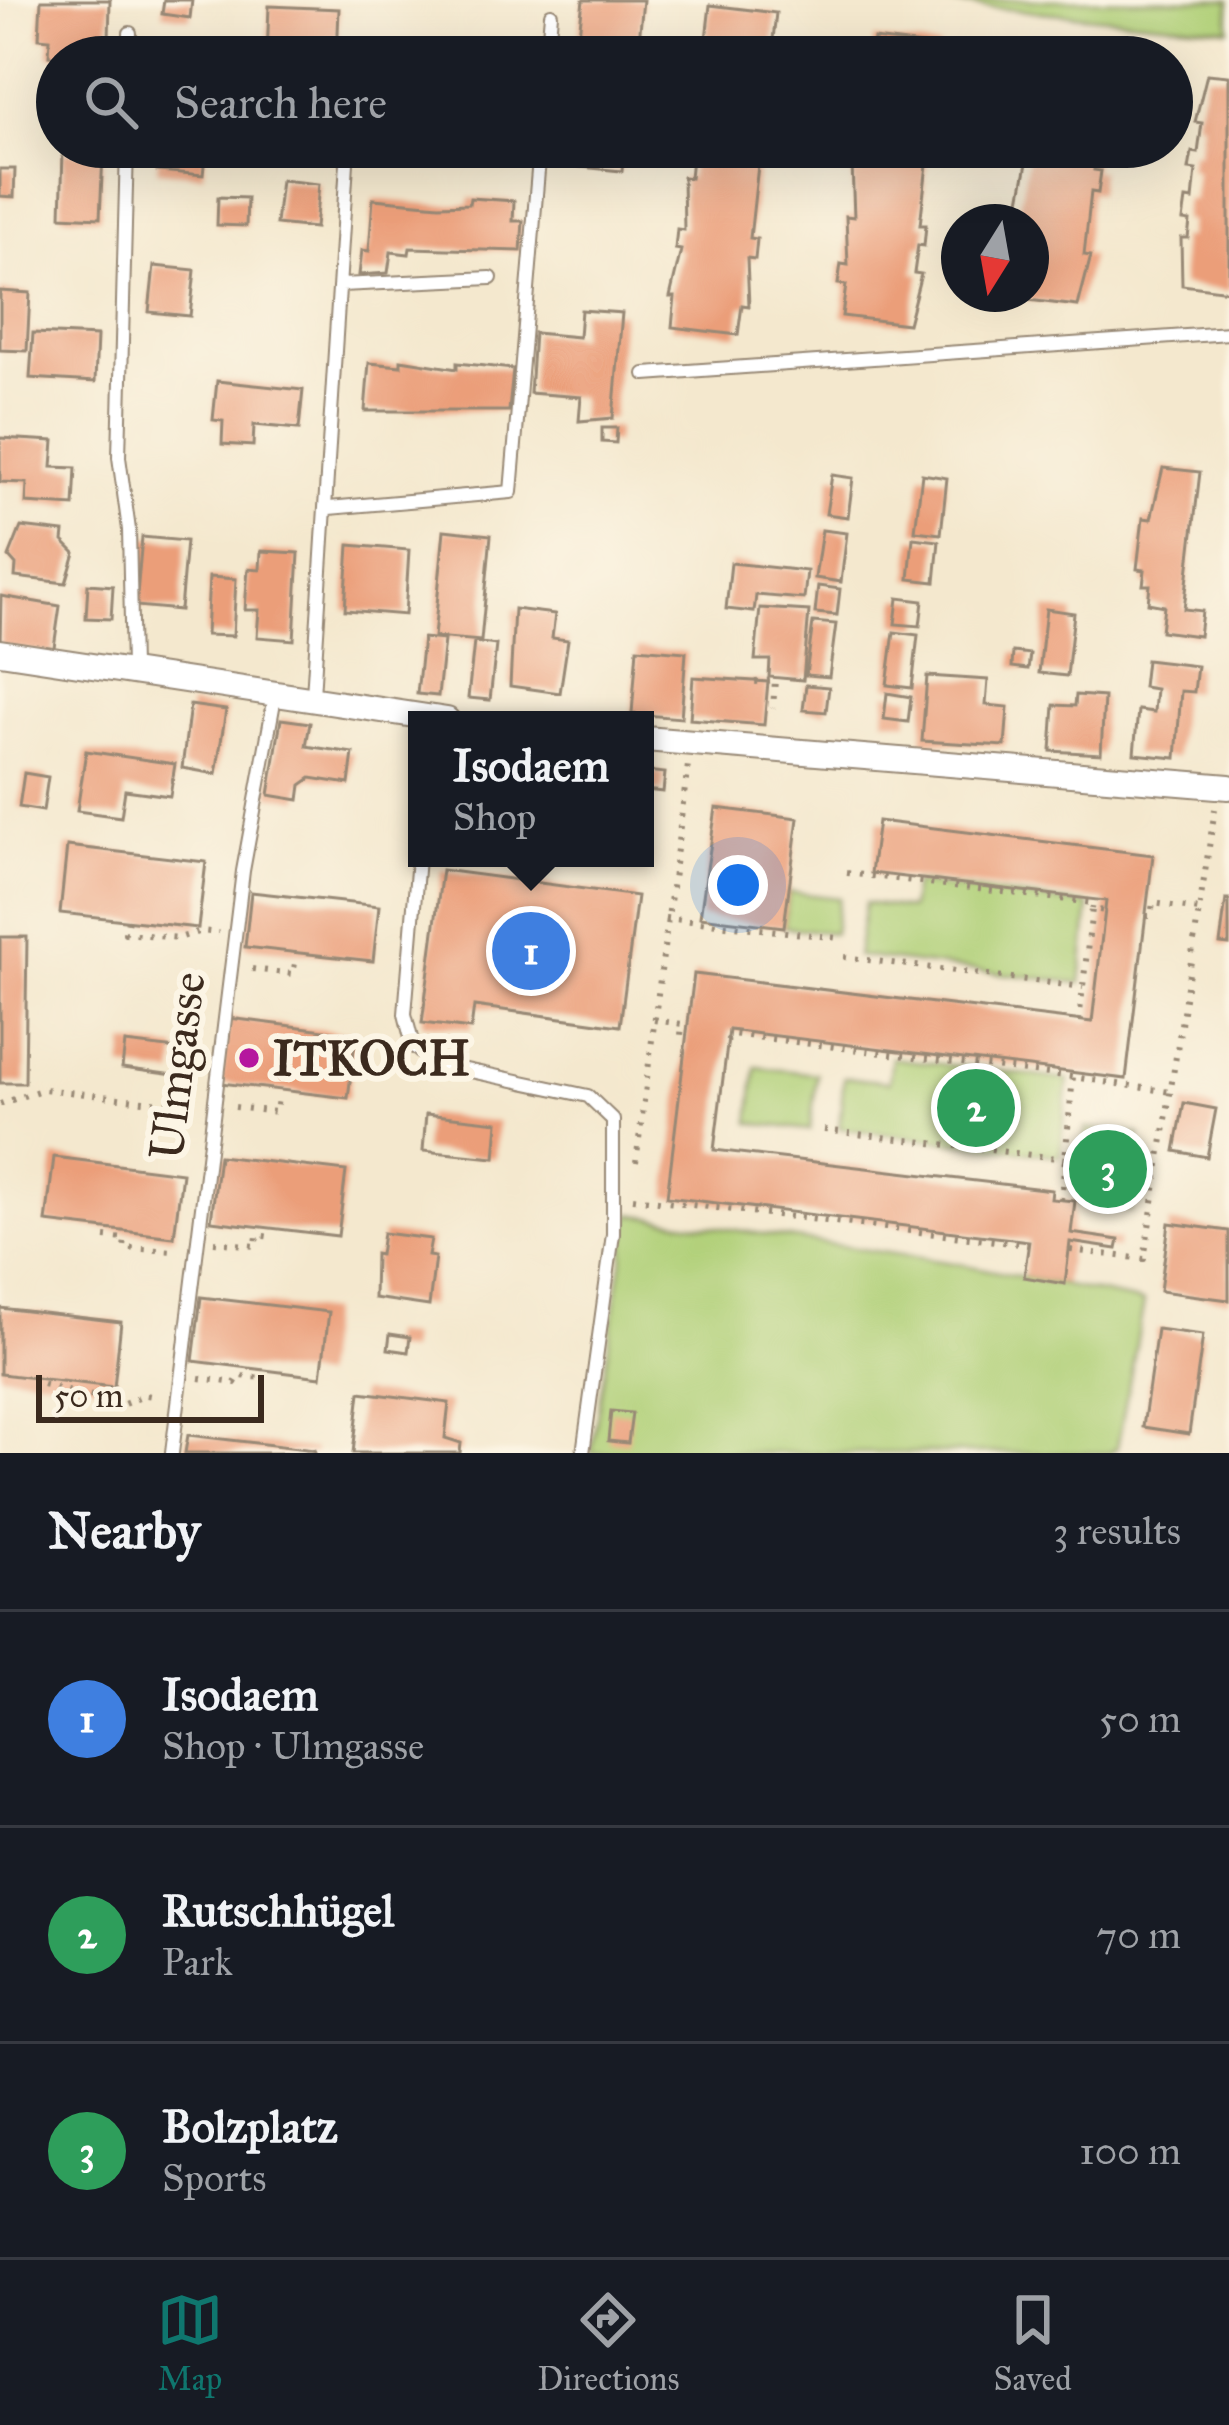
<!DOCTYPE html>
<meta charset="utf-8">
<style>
:root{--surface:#171b24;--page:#20242c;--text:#f1f3f6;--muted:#9ea1a6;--line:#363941;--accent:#0f766e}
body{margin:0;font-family:"IM FELL Great Primer",serif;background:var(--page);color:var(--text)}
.compass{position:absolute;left:941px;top:204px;width:108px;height:108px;border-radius:50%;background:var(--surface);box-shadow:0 12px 48px #0002;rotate:191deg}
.scale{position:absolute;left:36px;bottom:30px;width:228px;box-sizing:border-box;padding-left:12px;border:6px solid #3b2a1e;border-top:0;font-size:33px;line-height:42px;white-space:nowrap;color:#3b2a1e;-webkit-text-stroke:9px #fcf5e5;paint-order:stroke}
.you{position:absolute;left:738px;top:885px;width:42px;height:42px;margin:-30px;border:9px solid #fff;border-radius:50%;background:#1a73e8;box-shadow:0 0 0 18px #1a73e833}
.badge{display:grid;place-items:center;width:78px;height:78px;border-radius:50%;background:var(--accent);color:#fff;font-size:39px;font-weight:700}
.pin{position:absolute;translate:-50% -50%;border:6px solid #fff;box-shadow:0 3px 12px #0006}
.popup{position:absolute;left:408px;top:711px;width:246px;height:156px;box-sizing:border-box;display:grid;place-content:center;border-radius:0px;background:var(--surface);filter:drop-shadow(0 3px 9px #0005);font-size:39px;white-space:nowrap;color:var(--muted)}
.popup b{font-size:45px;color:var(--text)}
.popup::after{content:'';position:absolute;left:50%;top:100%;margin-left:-24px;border:24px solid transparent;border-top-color:var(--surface)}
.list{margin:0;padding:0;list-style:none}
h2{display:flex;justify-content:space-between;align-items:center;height:156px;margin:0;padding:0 48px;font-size:51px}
h2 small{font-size:39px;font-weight:400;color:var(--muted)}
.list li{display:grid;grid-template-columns:78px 1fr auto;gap:36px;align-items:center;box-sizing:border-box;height:216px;padding:0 48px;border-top:3px solid var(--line)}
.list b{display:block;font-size:45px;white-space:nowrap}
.list p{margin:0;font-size:39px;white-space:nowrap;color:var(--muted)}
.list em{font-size:39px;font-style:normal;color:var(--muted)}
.icon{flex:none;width:66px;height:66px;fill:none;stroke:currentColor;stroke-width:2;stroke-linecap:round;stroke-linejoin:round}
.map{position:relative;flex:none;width:1229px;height:1453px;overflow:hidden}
.search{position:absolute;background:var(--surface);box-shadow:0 12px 48px #0002;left:36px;right:36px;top:36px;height:132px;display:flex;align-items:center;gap:30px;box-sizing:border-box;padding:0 42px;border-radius:66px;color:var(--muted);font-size:45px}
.sheet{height:804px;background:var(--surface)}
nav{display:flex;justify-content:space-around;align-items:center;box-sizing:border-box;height:168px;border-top:3px solid var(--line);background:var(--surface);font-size:33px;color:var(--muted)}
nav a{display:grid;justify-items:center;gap:6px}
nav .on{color:var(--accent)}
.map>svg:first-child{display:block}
.green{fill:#afcf76;stroke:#757c4a;stroke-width:3}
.building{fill:#eb9e79}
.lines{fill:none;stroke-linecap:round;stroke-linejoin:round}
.lane-casing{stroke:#988976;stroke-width:16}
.street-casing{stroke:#988976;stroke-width:28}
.path{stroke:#988976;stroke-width:6;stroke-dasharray:3 9;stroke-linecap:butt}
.lane{stroke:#fff;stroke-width:12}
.street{stroke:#fff;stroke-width:24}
.poi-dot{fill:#b5179e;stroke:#fcf5e5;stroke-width:4.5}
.labels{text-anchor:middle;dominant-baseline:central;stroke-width:12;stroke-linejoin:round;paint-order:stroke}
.poi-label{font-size:48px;font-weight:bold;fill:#3b2a1e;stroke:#fcf5e5;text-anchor:start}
.street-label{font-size:48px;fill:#3b2a1e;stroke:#fcf5e5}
</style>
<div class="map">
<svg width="1229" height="1453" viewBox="0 0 1229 1453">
<rect width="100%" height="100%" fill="#fcf5e5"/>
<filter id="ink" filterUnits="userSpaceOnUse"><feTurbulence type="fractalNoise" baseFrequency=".00833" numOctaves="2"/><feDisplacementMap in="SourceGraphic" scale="24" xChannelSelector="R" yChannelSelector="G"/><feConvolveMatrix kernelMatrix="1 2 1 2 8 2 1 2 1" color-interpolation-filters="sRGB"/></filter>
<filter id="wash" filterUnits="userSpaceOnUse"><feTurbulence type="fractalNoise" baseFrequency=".004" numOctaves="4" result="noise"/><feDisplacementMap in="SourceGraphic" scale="48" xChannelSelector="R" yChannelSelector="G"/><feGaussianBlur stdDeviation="2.7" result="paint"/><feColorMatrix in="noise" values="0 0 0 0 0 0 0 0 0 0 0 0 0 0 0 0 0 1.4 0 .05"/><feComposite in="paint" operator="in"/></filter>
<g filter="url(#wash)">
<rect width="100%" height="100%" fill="#f4e8ce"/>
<!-- green -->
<path class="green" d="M907,0H1229V29Z
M914,883L1089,905L1081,983L857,956L865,903L910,909Z
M789,892L839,898L834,933L784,927Z
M892,1058L1068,1080L1060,1156L839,1128L844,1077L889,1082Z
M756,1067L817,1074L810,1130L750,1123Z
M1086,1128L1140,1135L1131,1211L1077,1204Z
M630,1214L960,1264L1144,1302L1117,1448L1108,1453H591Z"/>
<g id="blocks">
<!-- building -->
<path class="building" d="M41,0H110L109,41L81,40L80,57L49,56L50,39L39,38Z
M164,0H192L190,18L162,14Z
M583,0H643L639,41L579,35Z
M710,5L776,13L771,57H704Z
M269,6L339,9L337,57H267Z
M874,39L940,47L939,57H872Z
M489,40L518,43L517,57H378L379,46L458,49V44L488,46Z
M1207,74L1229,76V291L1182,285L1181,238H1188L1190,221L1183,220L1186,199L1193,200L1196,170L1189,169L1192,152L1198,153L1202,123L1195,122Z
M159,147H206L203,175L157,171Z
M571,147H624L622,171L570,166Z
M693,147H767L766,157L759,156L750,238L757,239L755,259L747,258L749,306L742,305L738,335L672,327L675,297H670L681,250L675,249L677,229L684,230L683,177L690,178Z
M862,147H929L920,225H926L924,246L918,245L914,273L921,274L908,324L842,316L846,285L838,284L841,264L848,265L846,216L854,217L852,164H860Z
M1030,147H1097L1094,170L1101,171L1098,193L1091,192L1084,255L1091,256L1078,306L1003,297L1031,294V222H1016Z
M63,152L103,154L100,218L61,216Z
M0,169H15L14,197L0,196Z
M281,180L319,184L315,228L276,224Z
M218,197L247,198L246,226L217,225Z
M470,198L514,201L513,221H523L521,251L410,248L409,254L391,252L388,273L359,275L362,250L369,251L373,199L439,205L469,204Z
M154,266L195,270L190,316L149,312Z
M0,291L30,293L27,351L0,350Z
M581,310L622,313L613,418L579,421L581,397L530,393L534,333L579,337Z
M33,333L97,336L95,382L30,378Z
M401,360L457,369V363L513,369L509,411H365L369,363L401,366Z
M217,381L303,390L299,429L254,425L253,446L222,444L223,421L213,420Z
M602,428H617L616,443L602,442Z
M0,438L54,441L52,467L76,468L74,506L26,503L27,483L0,482Z
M1163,468L1200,472L1184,609L1202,611L1199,636L1161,631L1164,606L1148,603L1150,585H1143L1145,570L1137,569L1143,518L1151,519Z
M922,474L947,478L941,534L915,531Z
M832,475L853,478L848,517L826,514Z
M21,527L64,532L63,541L75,553L66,583L15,577L16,565L9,557Z
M444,530L491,535L481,641L434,637Z
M822,530L847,533L841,582L815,578Z
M142,537L186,541L180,610L136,606Z
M913,538L939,541L935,582L909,579Z
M349,545L409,550L405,615L345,610Z
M261,551L299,553L294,640L257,637L259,610H245L248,569L260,570Z
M731,563L807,571L804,599L756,595L754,612L726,609Z
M209,577L236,579L233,636L206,635Z
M88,584L113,586L111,619L86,618Z
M818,586L840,589L837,615L815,613Z
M1,596L60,606L53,654L0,646Z
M898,598L923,601L920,626L895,624Z
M760,608L809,611L803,680L769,677L770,660H755Z
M514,609L555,614L552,638L568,640L560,693L510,686Z
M1046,609L1074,613L1067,676L1039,673Z
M813,622L836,624L829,677L806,675Z
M894,632L918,635L912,688L887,685Z
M423,638L444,640L438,696L417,694Z
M474,642L496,645L490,700L468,698Z
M637,648L686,652L681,718L632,714Z
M1013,652L1030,654L1028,669L1012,667Z
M1146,660L1197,666L1194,692L1181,691L1176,758L1134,754L1138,710L1154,712L1156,689L1143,687Z
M927,676L988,680L986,705L1008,707L1005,746L922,741Z
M693,677L768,682L764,725L690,719Z
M806,685L829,687L826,712L803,710Z
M887,693L911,697L908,722L884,719Z
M1076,695L1104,697L1101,754L1051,751L1054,705L1075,706Z
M190,705L226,710L216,774L182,768Z
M281,719L310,723L306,746L353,753L349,784L311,778L301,785L299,800L269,795Z
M86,751L175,764L170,796L125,790L121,817L77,811Z
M645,771L665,773L663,792L645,790Z
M24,773L48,777L43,811L19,807Z
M716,808L798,818L784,927L700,917Z
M878,821L1153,855L1126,1079L729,1030L714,1150L1052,1190L1051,1199L1075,1201L1071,1233L1119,1240L1117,1249L1070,1242L1065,1284L1024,1277L1029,1241L667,1197L694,974L1092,1022L1106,901L871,873Z
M67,846L206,862L198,928L60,913Z
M471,858H516L515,867Z
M442,870L637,896L620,1026L474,1006L471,1029L422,1023Z
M251,892L379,906L373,961L245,947Z
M1226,899H1229V945L1220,944Z
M0,937H27L25,1083H0Z
M229,1018L356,1034L348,1098L221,1083Z
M125,1043L177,1049L174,1075L122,1068Z
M1184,1103L1216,1109L1207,1157L1175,1151Z
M426,1114L498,1122L495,1158L423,1151Z
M219,1156L346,1171L338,1236L211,1221Z
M54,1157L182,1173L174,1237L46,1222Z
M1169,1223L1229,1231V1300L1160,1291Z
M383,1233L431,1239L428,1256L435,1257L429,1306L374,1298L375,1254L380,1255Z
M201,1297L329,1312L321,1377L193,1361Z
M0,1308L121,1322L114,1387L0,1374Z
M1157,1329L1203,1335L1189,1434L1143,1427Z
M390,1334L410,1337L408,1352L388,1349Z
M360,1392L449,1403L445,1438L461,1443L460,1453H353Z
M611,1411L632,1413L628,1443L608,1441Z
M188,1435L315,1450V1453H185Z"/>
</g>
</g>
<g filter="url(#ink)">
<use href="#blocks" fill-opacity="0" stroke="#988976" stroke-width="3"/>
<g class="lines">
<defs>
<path id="lane" d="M129,57L130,33
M547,57L551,14
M127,147L119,457L129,530L132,668
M341,285L491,278
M645,374L1229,333
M329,508L511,492L540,147
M313,696L348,147
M418,858L405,1014L413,1046L433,1063L588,1096L613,1120V1234L583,1453
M172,1453L243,871L276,691"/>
<path id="street" d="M0,652L447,720
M645,739L1229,787"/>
</defs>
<!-- lane casing -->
<use href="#lane" class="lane-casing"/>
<!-- street casing -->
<use href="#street" class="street-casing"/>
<!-- path -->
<path class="path" d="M755,682L775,680L773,708
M847,873L1093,903L1092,909
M1146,916H1151L1153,903L1199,910
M665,918L838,938
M128,920L125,933L179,938L201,931L219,933
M844,957L1083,987
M252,969L293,974L296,958
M654,1020L682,1024L681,1035L686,1036
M1079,1021L1092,909L1105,911
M727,1041L732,1034L1073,1077V1072
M0,1104L44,1089L177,1105L178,1096L195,1098
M235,1107L276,1112L278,1098
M824,1130L1065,1159
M636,1162L688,765
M633,1198L1028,1245
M1061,1200L1073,1077L1170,1092
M105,1237L125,1239L124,1248L176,1251
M214,1242L256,1246L257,1235L271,1237
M1070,1250L1144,1259L1215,809
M199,1378L235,1383L239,1376L266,1378
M43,1384L124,1404L146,1395L158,1397"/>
<!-- lane -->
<use href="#lane" class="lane"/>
<!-- street -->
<use href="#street" class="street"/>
</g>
</g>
<!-- markers -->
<circle class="poi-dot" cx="249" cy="1058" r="12"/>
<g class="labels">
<!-- poi labels -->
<g class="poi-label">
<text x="273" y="1058">ITKOCH</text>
</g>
<!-- street labels -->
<g class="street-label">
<text transform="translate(177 1066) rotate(-83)">Ulmgasse</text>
</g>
</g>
</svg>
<svg class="compass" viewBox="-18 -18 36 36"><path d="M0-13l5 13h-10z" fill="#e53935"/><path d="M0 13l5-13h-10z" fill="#9ea1a6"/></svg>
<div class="scale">50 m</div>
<div class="you"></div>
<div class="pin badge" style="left:531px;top:951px;background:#3f7fe0">1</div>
<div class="popup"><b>Isodaem</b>Shop</div>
<div class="pin badge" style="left:976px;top:1108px;background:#2e9e5b">2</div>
<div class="pin badge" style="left:1108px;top:1169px;background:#2e9e5b">3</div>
<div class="search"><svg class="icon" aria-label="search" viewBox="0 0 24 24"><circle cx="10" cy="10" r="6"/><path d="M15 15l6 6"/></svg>Search here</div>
</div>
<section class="sheet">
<h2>Nearby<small>3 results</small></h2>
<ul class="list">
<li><span class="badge" style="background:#3f7fe0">1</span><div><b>Isodaem</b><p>Shop · Ulmgasse</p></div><em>50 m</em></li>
<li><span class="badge" style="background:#2e9e5b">2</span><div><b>Rutschhügel</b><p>Park</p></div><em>70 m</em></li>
<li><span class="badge" style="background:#2e9e5b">3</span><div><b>Bolzplatz</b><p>Sports</p></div><em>100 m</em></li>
</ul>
</section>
<nav>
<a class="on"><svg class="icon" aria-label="map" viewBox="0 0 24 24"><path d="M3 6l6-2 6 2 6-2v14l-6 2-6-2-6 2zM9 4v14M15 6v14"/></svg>Map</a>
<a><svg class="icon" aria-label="directions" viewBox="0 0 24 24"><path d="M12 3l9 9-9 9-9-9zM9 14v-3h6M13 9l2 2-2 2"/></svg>Directions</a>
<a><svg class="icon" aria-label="saved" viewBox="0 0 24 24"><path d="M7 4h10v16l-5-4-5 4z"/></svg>Saved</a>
</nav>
